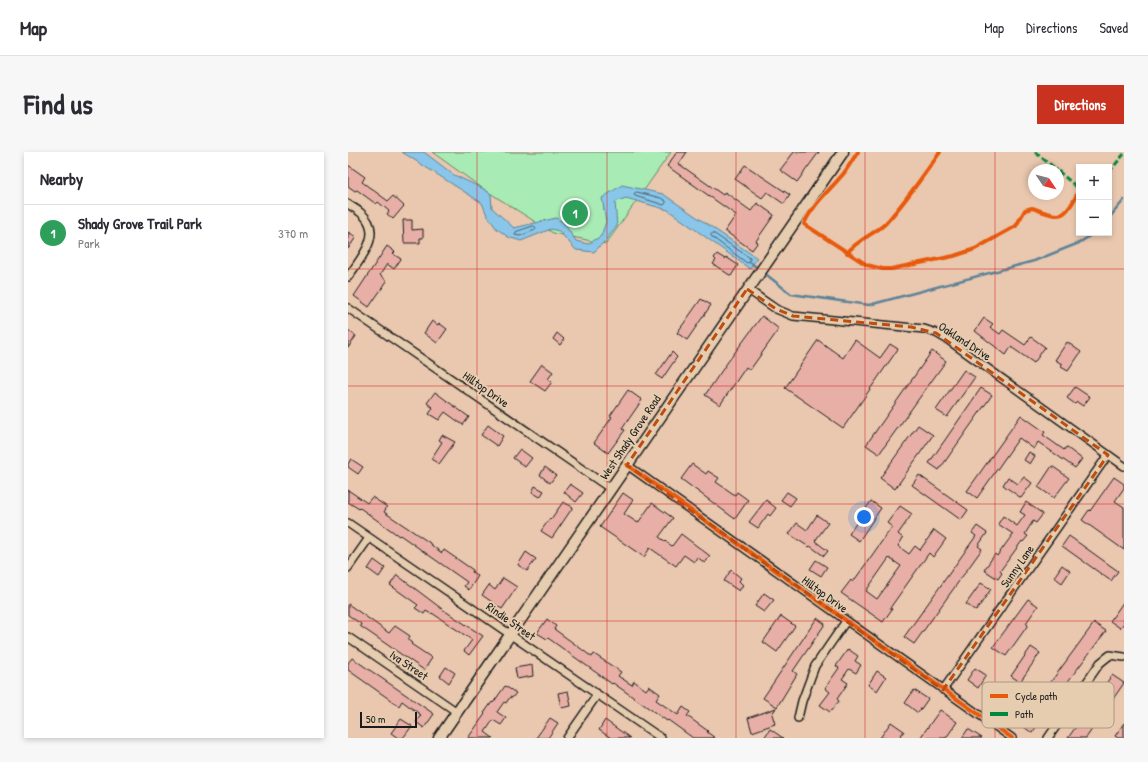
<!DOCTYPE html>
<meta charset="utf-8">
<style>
:root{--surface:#fff;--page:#f7f7f7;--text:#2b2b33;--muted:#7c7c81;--line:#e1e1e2;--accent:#c8321e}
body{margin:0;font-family:"Patrick Hand",sans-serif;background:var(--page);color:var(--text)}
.controls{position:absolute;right:12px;top:12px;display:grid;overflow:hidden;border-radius:0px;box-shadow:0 2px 6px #0003}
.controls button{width:36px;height:36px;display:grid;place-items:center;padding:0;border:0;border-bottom:1px solid var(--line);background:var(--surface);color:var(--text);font:20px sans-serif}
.compass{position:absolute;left:680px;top:12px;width:36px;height:36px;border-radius:50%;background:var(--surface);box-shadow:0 2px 6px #0003;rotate:125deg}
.scale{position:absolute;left:12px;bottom:10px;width:57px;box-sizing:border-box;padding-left:4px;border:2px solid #1c1c1c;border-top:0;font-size:11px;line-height:14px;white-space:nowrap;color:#1c1c1c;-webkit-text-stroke:3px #e7cdaf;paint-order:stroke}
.you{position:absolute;left:516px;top:365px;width:14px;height:14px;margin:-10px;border:3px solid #fff;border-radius:50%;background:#1a73e8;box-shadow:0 0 0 6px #1a73e833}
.badge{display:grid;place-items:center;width:26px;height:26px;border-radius:50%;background:var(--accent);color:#fff;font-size:13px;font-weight:700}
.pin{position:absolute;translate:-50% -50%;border:2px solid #fff;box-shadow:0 1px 4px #0006}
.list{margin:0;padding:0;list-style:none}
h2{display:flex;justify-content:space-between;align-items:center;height:52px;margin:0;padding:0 16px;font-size:17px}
h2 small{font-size:13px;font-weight:400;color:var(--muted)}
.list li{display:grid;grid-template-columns:26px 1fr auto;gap:12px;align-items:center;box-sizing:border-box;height:56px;padding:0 16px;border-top:1px solid var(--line)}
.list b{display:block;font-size:15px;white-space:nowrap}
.list p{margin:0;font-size:13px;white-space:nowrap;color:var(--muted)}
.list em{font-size:13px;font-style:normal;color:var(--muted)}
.map{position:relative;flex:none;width:776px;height:586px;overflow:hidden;border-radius:0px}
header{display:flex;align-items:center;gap:24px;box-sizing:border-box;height:56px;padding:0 20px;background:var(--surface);border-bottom:1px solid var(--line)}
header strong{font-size:19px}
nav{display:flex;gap:22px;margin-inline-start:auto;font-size:14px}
.intro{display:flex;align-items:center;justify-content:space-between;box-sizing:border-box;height:96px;padding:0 24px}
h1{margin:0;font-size:28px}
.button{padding:10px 18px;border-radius:0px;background:var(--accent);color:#fff;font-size:14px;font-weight:700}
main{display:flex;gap:24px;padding:0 24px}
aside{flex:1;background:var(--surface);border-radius:0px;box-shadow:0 2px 6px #0003}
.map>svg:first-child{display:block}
.green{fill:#a9ebb4;stroke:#628468}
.water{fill:#89c6e9;stroke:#5d8297}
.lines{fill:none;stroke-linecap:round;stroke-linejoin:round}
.shore{stroke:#48606e;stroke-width:1}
.stream{stroke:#5d8297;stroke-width:2.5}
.building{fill:#e8afa7;stroke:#1c1c1c;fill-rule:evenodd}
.minor-casing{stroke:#1c1c1c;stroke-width:10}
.secondary-casing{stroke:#1c1c1c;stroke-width:13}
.minor{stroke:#e7cdaf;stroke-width:7}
.secondary{stroke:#e7cdaf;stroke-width:10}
.quiet{stroke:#00873e;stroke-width:3;stroke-dasharray:6 3;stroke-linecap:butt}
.cycleway-casing{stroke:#e7cdaf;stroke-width:6}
.cycleway{stroke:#e8590c;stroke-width:4}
.marked{fill:none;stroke:#bf4d0f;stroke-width:3;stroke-dasharray:8 5;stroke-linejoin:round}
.grid{fill:none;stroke:#d62828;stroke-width:1;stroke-opacity:0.55}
.labels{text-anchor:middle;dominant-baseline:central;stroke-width:4;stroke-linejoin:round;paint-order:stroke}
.street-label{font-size:12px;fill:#1c1c1c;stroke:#e7cdaf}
.key{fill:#e7cdaf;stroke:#aa9883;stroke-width:1}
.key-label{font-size:11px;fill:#1c1c1c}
</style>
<header>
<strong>Map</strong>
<nav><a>Map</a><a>Directions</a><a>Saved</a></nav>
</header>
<div class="intro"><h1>Find us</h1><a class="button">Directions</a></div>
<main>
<aside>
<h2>Nearby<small></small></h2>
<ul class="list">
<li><span class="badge" style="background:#2e9e5b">1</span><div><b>Shady Grove Trail Park</b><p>Park</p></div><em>370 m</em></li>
</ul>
</aside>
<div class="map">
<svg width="776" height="586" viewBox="0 0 776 586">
<rect width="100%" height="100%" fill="#e9c8af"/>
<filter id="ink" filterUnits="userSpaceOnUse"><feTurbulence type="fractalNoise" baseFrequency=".025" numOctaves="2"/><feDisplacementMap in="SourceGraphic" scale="8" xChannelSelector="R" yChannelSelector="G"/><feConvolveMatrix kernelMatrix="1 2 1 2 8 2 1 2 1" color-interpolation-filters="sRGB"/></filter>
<g filter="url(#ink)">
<!-- green -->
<path class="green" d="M84,0H323L258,92L205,81L134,36Z"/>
<!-- water -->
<path class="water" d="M54,0H76L106,23L134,36L143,42L144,56L166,76L208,66L215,70L228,89L240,92L253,84L258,70L254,46L274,33L315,42L409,106L402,117L320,58L278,46L267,50L269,74L259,87L246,100L228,98L211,79L203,77L173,89L160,85L148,76L139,63L134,51Z"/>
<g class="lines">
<!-- shore -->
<path class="shore" d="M289,40L313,46L318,49V51L316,53L287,44L286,42Z
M186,74L188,76L187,78L172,84L167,83L168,80Z
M365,81L402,106V110L399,111L364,85L363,83Z"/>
<!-- stream -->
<path class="stream" d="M761,66L776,48
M403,111L411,117
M415,120L443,142L521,153L686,109L731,91L746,81"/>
</g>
<!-- building -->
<path class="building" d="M329,0H339L331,12L375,43L377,40L403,59L409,51L426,63L408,89L410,90L404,98L377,79L388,63L319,14Z
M446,0H471L449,30L432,18Z
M0,13L17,25L14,30L40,49L45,44L56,54L45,67L39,62L41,59L30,50L28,52L9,38L7,39L0,34Z
M397,13L442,43L436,52L419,40L414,46L387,27Z
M55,68H64V78L75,77V86H72V91H56Z
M0,80L8,85L0,97Z
M39,94L47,100L45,102L53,107L46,117L39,112L32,123L39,129L21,155L6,144Z
M369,102L377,107L378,105L390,113L383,124L365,112L368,108L366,106Z
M353,147L363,153L339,188L329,181Z
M414,164L431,177L402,218L398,215L372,253L357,243L379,211Z
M636,166L645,172L642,175L652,182L655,178L677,193L683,185L697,195L686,211L663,195L658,203L627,179Z
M84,169L90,173L91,171L99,177L89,191L76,181Z
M0,178L8,184L0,196Z
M209,181L216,187L212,193L205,187Z
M470,188L495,206L507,188L532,206L542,192L550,197L495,276L437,236Z
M719,190L733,200L720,219L713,215L714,212L707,208Z
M584,199L598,209L531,302L518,293Z
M324,200L329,205L314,227L308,223Z
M194,212L205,220L200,227L204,230L197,239L182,229Z
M616,218L627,225L599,265L588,258Z
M727,235L742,245L735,254L729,250L727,252L719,246Z
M633,236L644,243L591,318L581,311Z
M280,238L294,248L274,277L277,278L260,301L246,291L264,265L262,264Z
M87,240L121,265L115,273L97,260L91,268L81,262L85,256L79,251Z
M673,263L697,280L695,283L716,298L718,295L734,307L727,316L690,290L686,297L671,286L629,346L619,339Z
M140,273L155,284L149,294L133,283Z
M570,273L585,283L547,337L532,326Z
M94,283L107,290L91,312L83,307L94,290L91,288Z
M172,297L184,306L177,315L165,306Z
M681,300L687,304L682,312L676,308Z
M3,307L15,315L10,322L0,315V312Z
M344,312L358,322L360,319L371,326L368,330L387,343L389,340L400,348L387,367L333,327Z
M704,314L721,326L706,346L690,335Z
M197,315L208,323L202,331L192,323Z
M571,323L620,358L613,368L564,333Z
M660,325L670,332L676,325L684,331L673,346L655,333Z
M766,325L776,332V336L767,349L776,355V398L734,368L741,358L742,359Z
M222,332L235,341L228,350L216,340Z
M187,334L196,339L192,345L184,340Z
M0,338L19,351L24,345L39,355L36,360L82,391V392L94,401L96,398L125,418L124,420L130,424L121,438L116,434L119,430L52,383L51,384L12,356L11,357L0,350Z
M439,340L448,346L442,354L433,348Z
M275,341L285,348L276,362L290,371L304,351L325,366L311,385L324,394L333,382L362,404L357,411L349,405L346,410L336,403L328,414L302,396L296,405L252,375Z
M418,348L428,356L422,364L420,362L410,376L401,370Z
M523,349L533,356L511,389L501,382Z
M215,350L225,355L204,386L193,379L202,366L203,367Z
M678,350L695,362L688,371L685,369L677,382L680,384L675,390L674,389L652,419L654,421L650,427L636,418L647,402L649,404L665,382L650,372L655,364L669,374L677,363L672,360Z
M552,354L564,362L550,382L555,386L550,394L561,402L567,394L572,398L586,378L598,387L585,405L581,401L542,456L544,457L535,470L493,441L503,428L505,430L544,375L539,371ZM541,406L553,414L529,447L518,439Z
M469,363L480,371L467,389L480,399L476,404L462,394L461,395L441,382L449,371L459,378Z
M629,374L639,381L630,394L634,397L566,492L556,485L628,384L624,381Z
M721,384L770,419L763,429L714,394Z
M178,400L188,407L179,419L170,413Z
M26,408L37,416L31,425L20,417Z
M468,408L479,415L473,424L462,417Z
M714,413L722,419L714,431L706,425Z
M383,418L393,426L391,429L395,433L391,439L376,429Z
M49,423L94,457L135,484L121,503L116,499L124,488L84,461L83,462L78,459L76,462L67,456L70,453L42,433Z
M155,426L169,435L154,457L134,443L141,433L147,438Z
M633,431L643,437L628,459L618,452Z
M416,441L426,448L416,460L407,454Z
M680,447L690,454L678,471L680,473L658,504L645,495Z
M776,449V471L772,476L762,469Z
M0,452L41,481L47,474L62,484L60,488L64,491L63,492L84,506L76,518L12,474L13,472L0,463Z
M433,464L447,474L429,500L415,490Z
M469,466L477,472L445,519L449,522L429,555L415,546Z
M199,467L208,474L206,477L224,490L244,505L246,502L273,520L270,524L284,533L286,529L298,538L301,534L312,542L308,548L330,563L335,555L342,560L339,564L360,579L359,580L367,586H345L320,568L319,569L265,531L264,532L200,486L199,487L189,481Z
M746,471L758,479L721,528L684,581L672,572Z
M683,495L692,501L672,530L663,524Z
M500,497L510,504L507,509L513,513L508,521L501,517L494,527L500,531L489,547L491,549L482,560L472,553L482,540L477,536L491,516L488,514Z
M4,506L86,562L76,576L68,570L73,563L54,549L51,554L0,518V511Z
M184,513L185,524L169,527L167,516Z
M98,515L107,521L101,531L92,524Z
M627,516L638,523L630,536L619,528Z
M529,519L538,525L529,539L520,533Z
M764,523L776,531L738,586H720Z
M157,534L168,541L164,546L162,545L158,551L156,550L149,560L158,566L153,573L145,568L137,580L145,586H120L137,562L136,561L144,550L145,551Z
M566,538L580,547L570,561L557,551Z
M220,539L223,554L213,556L210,541Z
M428,556L424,562L427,572L404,580L400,566Z
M592,558L609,570L598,586H572Z
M202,566L210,571L200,586H188Z
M53,567L64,574L55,586H50L43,581Z
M257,568L282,586H263L251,578Z
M543,570L556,579L551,586H532Z
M776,571V586H770L767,584Z
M422,577L435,586H416Z
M620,577L634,586H614Z"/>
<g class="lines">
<defs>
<path id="minor" d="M0,52C4,55 9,57 13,61C37,81 12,107 0,125
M399,137L428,157L445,164L576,177L588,181L600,188L776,314
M0,156L263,337
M279,313L664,586
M0,371L313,586
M0,416L21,386
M0,485L109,560
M595,538L760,303
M450,566L454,549L467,514L498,469
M219,586L249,543
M700,586L752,511L762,503L776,505"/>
<path id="secondary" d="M91,586L495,0"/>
</defs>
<!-- minor casing -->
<use href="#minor" class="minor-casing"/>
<!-- secondary casing -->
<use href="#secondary" class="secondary-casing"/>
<!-- minor -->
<use href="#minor" class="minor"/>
<!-- secondary -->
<use href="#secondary" class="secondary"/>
<!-- quiet -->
<path class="quiet" d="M687,0L709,18
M710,19L731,37
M761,20L776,2"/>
<defs>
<path id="cycleway" d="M510,0C505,7 501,14 496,21C482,38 465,52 456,72L519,113L535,117H543L606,104L627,97L668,74L677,58L684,56C714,66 715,69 731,39
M499,101C510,87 527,82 538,71C558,49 575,24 592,0
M279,313L664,586"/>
</defs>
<!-- cycleway casing -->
<use href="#cycleway" class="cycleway-casing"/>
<!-- cycleway -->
<use href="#cycleway" class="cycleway"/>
</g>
</g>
<!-- marked area -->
<path class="marked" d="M399,137L428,157L445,164L563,175L588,181L760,303L595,538L279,313Z"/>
<!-- grid -->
<path class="grid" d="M129,0V586M259,0V586M388,0V586M517,0V586M647,0V586M0,117H776M0,234H776M0,352H776M0,469H776"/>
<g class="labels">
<!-- street labels -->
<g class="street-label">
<text transform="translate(617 189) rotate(33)">Oakland Drive</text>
<text transform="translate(138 237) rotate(35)">Hilltop Drive</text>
<text transform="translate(282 285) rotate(-56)">West Shady Grove Road</text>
<text transform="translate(669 414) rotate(-55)">Sunny Lane</text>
<text transform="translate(477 442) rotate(36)">Hilltop Drive</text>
<text transform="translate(163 469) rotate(35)">Rindie Street</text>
<text transform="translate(61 513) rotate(34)">Iva Street</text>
</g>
</g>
<!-- legend -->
<rect x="634" y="530" width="132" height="46" rx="6" class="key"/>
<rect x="642" y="542" width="18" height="4" fill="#e8590c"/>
<rect x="642" y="560" width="18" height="4" fill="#00873e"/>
<g class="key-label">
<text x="667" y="548">Cycle path</text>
<text x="667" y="566">Path</text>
</g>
</svg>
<div class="controls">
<button>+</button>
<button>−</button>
</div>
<svg class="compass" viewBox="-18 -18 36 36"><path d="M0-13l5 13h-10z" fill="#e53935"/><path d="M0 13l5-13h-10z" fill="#7c7c81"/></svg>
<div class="scale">50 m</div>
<div class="you"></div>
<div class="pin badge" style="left:227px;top:61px;background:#2e9e5b">1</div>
</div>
</main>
